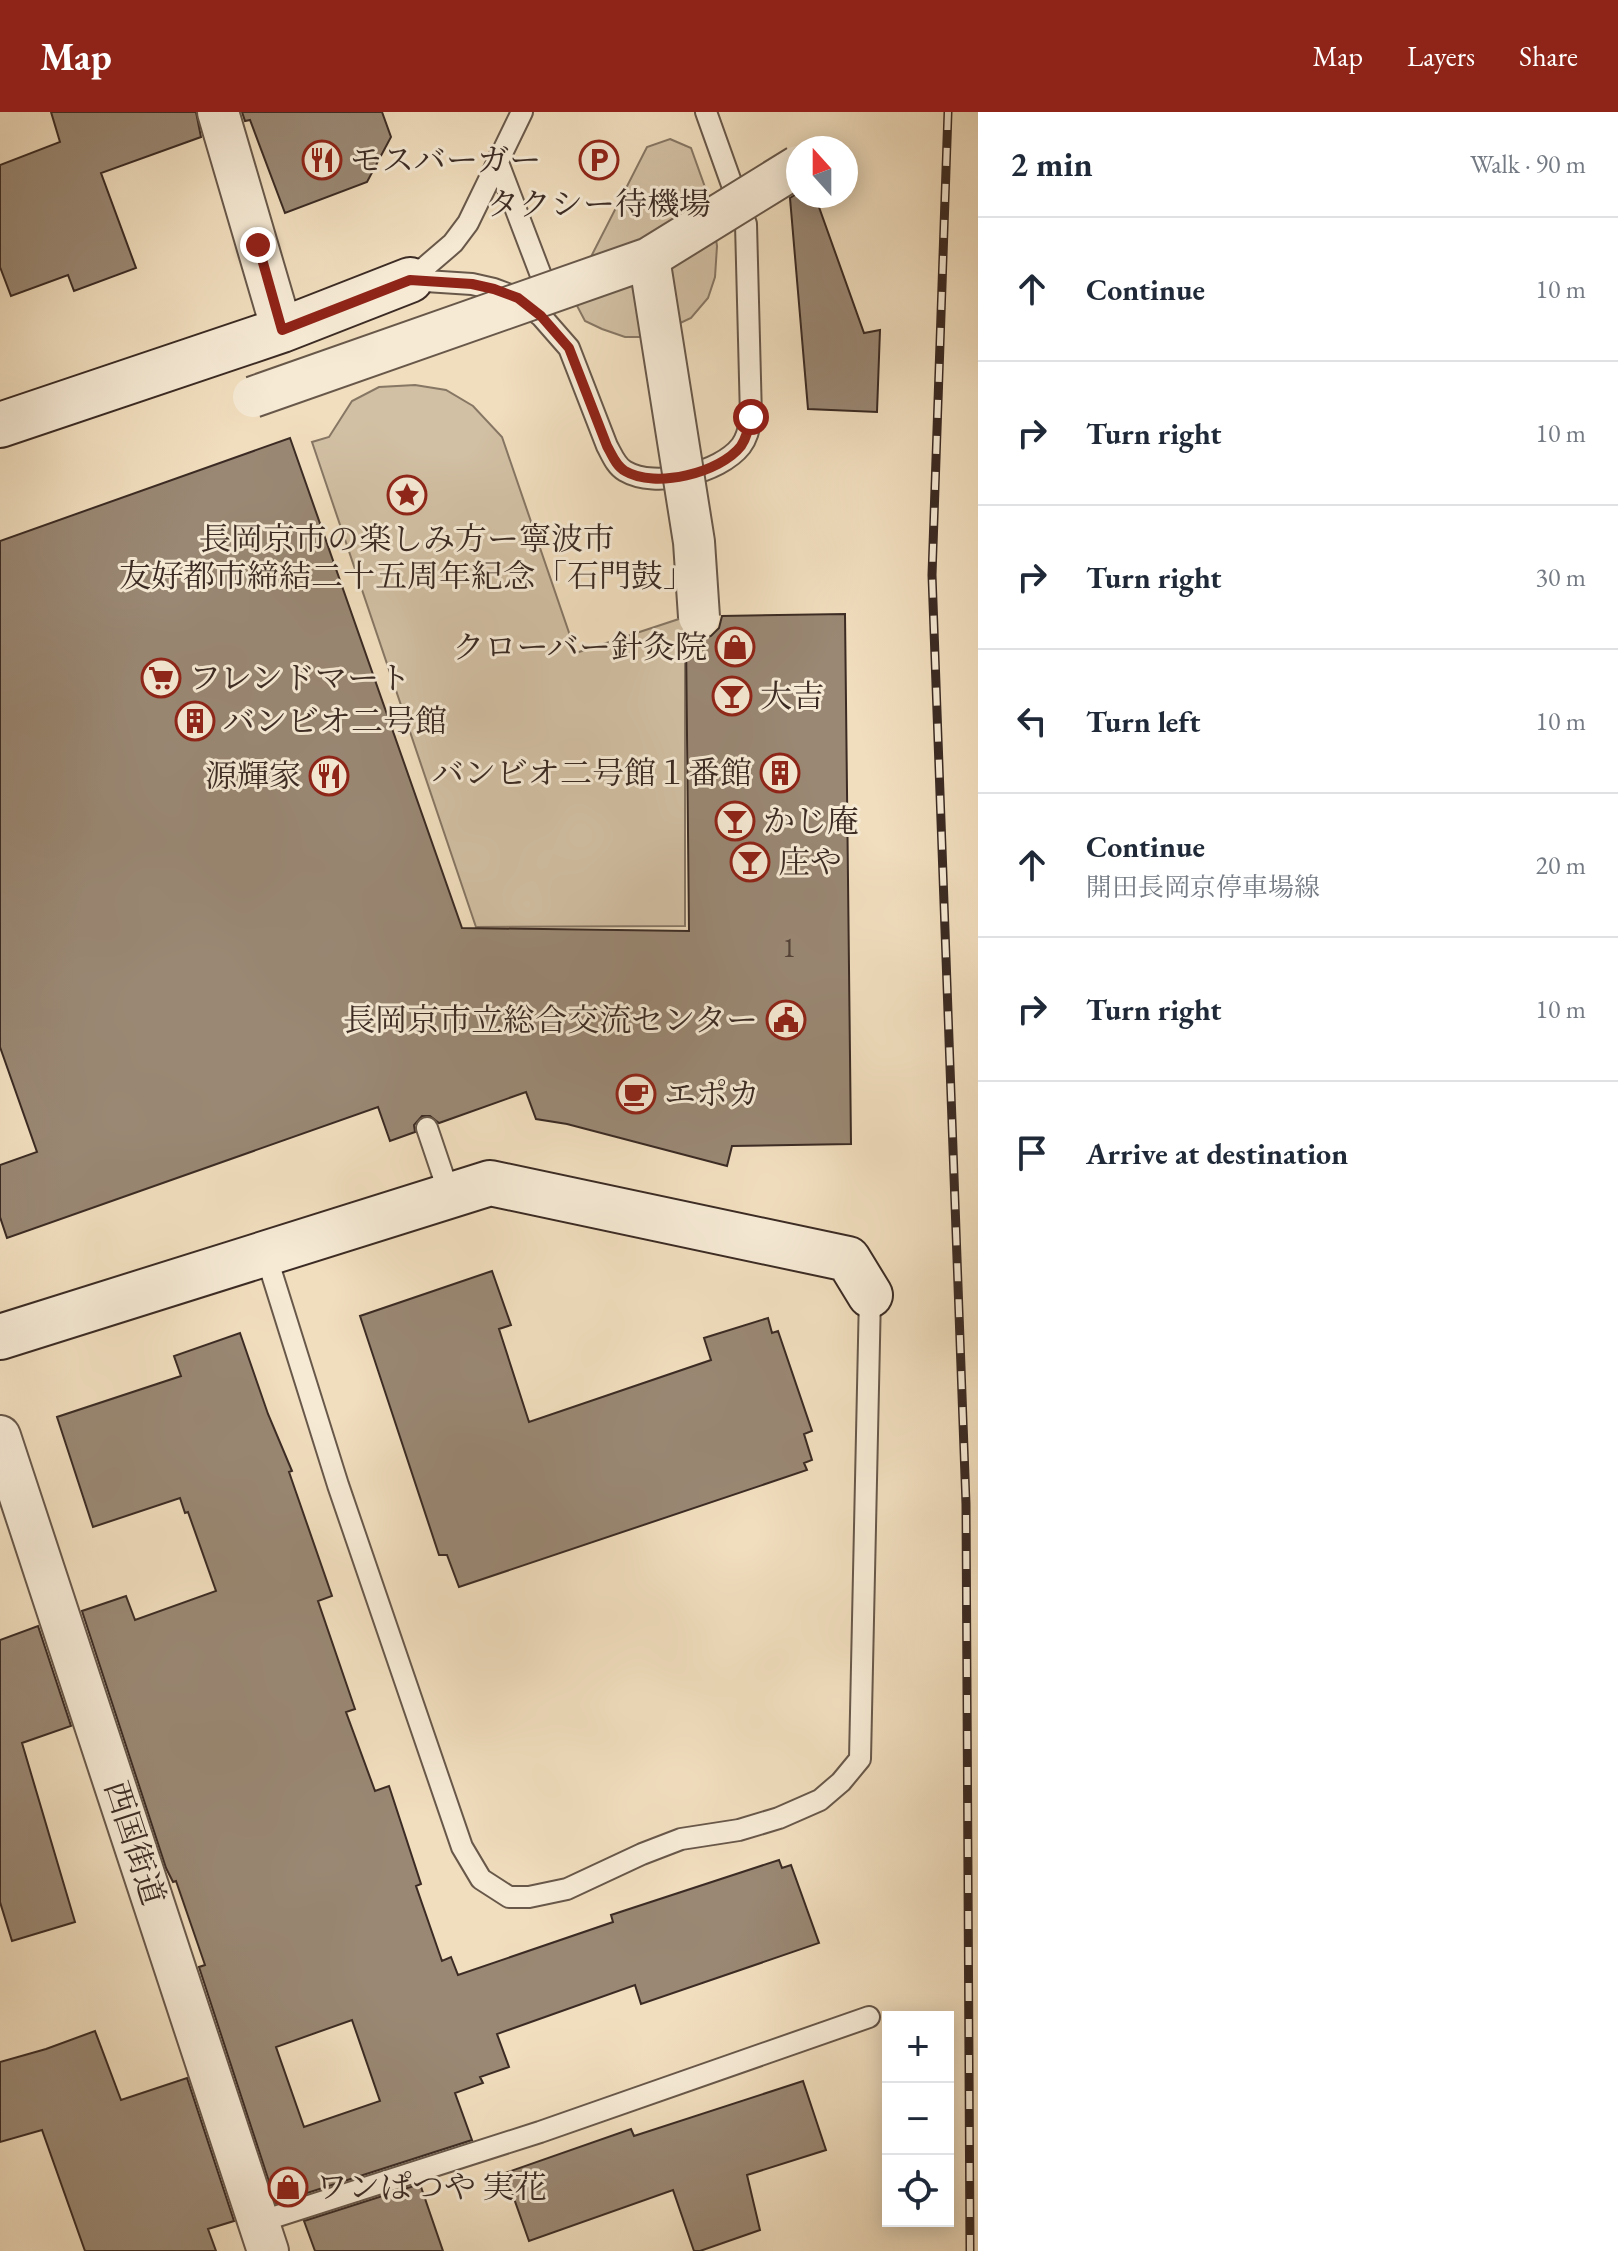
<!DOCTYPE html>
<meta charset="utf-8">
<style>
:root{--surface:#fff;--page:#f2f2f3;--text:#1f2937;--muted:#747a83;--line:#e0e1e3;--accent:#8f2418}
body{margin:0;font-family:"EB Garamond","Noto Serif JP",serif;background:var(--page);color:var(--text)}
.controls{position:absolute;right:24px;bottom:24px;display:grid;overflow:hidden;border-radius:0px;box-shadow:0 4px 20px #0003}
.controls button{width:72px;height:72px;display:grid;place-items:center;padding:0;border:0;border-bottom:2px solid var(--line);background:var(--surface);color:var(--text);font:40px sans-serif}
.compass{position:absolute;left:786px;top:24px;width:72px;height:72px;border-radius:50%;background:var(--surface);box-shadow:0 4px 20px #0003;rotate:339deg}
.stop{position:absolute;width:24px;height:24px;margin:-18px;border:6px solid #8f2418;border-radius:50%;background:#fff}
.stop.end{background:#8f2418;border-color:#fff;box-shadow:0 2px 8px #0008}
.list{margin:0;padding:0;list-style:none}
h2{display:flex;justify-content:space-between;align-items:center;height:104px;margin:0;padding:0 32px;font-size:34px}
h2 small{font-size:26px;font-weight:400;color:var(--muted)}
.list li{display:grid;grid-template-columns:52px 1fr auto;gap:24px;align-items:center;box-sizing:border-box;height:144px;padding:0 32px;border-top:2px solid var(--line)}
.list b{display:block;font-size:30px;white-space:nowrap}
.list p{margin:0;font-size:26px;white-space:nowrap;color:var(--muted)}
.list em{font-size:26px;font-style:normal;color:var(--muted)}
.icon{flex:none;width:44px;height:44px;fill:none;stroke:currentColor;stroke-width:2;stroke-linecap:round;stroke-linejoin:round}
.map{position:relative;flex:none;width:978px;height:2139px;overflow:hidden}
header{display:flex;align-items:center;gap:48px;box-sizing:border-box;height:112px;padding:0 40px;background:var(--accent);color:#fff}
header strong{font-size:38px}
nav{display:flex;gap:44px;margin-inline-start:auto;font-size:28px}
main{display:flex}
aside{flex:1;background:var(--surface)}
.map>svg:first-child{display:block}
.green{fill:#d2c0a4;stroke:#867664;stroke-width:2}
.building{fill:#9a8874;stroke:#3b2b24;stroke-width:2;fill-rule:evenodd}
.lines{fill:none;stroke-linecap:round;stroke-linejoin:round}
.lane-casing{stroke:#68584a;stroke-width:24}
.street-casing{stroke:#68584a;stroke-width:44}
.secondary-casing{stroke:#3b2b24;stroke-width:48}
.lane{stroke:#f6ead5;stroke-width:20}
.street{stroke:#f6ead5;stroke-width:40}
.secondary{stroke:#f6ead5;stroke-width:44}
.rail-casing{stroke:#3b2b24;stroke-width:9}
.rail{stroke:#f6ead5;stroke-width:6;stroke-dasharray:18;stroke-linecap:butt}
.street-bridge-casing{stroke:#68584a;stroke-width:44;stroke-linecap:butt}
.street-bridge{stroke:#f6ead5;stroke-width:40}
.route{stroke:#8f2418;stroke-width:10}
.labels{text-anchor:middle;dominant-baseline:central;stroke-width:6;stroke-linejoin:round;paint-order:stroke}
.number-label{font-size:28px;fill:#534238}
.poi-label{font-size:32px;fill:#3b2b24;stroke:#f6ead5;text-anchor:start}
.street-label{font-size:32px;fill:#3b2b24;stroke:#f6ead5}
</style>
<header>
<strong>Map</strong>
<nav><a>Map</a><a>Layers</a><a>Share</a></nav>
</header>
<main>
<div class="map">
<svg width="978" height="2139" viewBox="0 0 978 2139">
<rect width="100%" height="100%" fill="#f1debe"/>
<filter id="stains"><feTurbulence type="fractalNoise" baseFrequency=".0025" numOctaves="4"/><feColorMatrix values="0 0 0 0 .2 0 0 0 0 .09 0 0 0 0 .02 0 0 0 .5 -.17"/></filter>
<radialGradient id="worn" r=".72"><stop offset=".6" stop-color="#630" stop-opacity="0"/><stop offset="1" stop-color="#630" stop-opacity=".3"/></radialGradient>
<!-- green -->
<path class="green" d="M670,27L691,36L711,92L717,134L715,165L708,186L691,206L676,213L645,225H625L602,217L585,209L575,190L573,180L647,35Z
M415,273L446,278L473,294L502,325L576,541L685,505V814L476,815L312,330L329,325L352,289L379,275Z"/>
<!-- building -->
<path class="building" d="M51,0H196L201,25L101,61L136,156L74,179L68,163L11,184L0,155V53L60,30Z
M242,0H382L391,25L367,70L285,101L250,8L245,9Z
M798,81V84H815L864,221L880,218L877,300L808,297L790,86Z
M290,326L462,816L689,819L686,524L700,528L711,524L719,516L722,504L845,502L851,1032L732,1034L727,1054L567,1012L536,1007L526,980L439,1011L430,1004H422L414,1013L415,1020L390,1029L378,995L7,1126L0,1105V1053L37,1040L0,935V429Z
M492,1159L511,1213L499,1217L529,1310L711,1248L704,1226L768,1206L772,1221L778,1219L812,1319L804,1322L812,1348L804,1351L807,1358L459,1475L447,1443H439L360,1204Z
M240,1221L268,1302L292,1359L289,1360L332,1484L318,1489L355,1597L346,1600L375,1679L389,1674L421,1772L416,1774L442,1849L451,1845L458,1863L613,1810L611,1803L779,1748L782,1756L791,1753L819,1831L641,1892L635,1873L497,1922L509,1955L480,1965L483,1971L455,1981L472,2028L276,2091L199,1855L205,1853L176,1769L173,1770L166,1756L82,1499L126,1484L135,1508L216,1479L188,1400L185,1401L180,1386L93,1415L57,1305L181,1264L174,1244ZM352,1908L380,1989L304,2015L276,1935Z
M38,1514L71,1614L22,1631L75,1810L12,1829L0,1790V1528Z
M95,1919L121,1988L187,1966L234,2109L208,2117L216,2139H85L42,2018L0,2030V1950L46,1937Z
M803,1969L826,2038L747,2063L760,2118L700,2139H694L673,2078L529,2129L505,2061L631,2017L634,2024Z
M420,2072L443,2139H315L304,2109Z"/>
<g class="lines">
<defs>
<path id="lane" d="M497,48L550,187
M410,168L472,172L494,177L518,186L541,204L569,236L607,334C612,343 616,354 625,359C655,377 720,361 741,334C748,325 749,315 751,305L746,112L706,0
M410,168L453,131L468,111L522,0
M427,1016L450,1084
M265,1140L338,1373L462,1735L481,1767L509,1785H529L567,1777L642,1742L681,1727L739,1718L779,1706L820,1688L841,1670L860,1647L870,1183
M259,2110L540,2020L869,1905"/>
<path id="street" d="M218,0L282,218
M0,1324L268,2139"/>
<path id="secondary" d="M0,313L282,218L410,168
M0,1225L490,1071L848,1147L870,1183"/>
</defs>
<!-- lane casing -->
<use href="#lane" class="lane-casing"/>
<!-- street casing -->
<use href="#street" class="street-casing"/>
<!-- secondary casing -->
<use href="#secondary" class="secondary-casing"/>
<!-- lane -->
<use href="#lane" class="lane"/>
<!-- street -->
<use href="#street" class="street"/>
<!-- secondary -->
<use href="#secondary" class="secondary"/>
<defs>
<path id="rail" d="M948,0L932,463L966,1392L970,2139"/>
</defs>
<!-- rail casing -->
<use href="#rail" class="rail-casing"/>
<!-- rail -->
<use href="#rail" class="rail"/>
<defs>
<path id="street-bridge" d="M649,146L694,430L699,505
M253,285L649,146L798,54"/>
</defs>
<!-- street-bridge casing -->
<use href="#street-bridge" class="street-bridge-casing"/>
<!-- street-bridge -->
<use href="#street-bridge" class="street-bridge"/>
</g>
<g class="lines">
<!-- route -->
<path class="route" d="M258,133L282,218L410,168L472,172L494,177L518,186L541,204L569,236L607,334C612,343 616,354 625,359C655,377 720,361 741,334C747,325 749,315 751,305"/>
</g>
<!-- icons -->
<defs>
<symbol id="restaurant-ring" viewBox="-11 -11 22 22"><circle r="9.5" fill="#f6ead5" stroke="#8f2418" stroke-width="1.5"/><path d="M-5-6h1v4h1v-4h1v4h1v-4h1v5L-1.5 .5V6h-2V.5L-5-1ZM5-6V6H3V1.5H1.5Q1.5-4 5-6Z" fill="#8f2418"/></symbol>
<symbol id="parking-ring" viewBox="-11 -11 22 22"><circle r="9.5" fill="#f6ead5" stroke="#8f2418" stroke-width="1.5"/><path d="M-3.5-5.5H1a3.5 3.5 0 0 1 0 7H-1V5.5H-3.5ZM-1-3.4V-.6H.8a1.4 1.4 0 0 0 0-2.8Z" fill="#8f2418"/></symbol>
<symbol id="sight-ring" viewBox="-11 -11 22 22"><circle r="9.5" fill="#f6ead5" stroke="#8f2418" stroke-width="1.5"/><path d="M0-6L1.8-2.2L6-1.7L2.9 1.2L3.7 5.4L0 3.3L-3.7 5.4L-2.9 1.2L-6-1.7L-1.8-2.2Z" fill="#8f2418"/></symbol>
<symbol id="shop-ring" viewBox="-11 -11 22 22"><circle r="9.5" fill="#f6ead5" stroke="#8f2418" stroke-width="1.5"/><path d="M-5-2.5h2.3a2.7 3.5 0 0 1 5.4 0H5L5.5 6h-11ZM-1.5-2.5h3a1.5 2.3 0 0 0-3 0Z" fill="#8f2418"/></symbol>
<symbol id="supermarket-ring" viewBox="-11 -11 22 22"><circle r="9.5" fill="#f6ead5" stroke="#8f2418" stroke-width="1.5"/><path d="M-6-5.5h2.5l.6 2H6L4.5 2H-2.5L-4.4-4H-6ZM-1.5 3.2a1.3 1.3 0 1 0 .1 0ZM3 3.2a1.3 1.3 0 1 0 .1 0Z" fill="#8f2418"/></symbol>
<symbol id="bar-ring" viewBox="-11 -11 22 22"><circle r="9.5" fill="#f6ead5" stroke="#8f2418" stroke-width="1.5"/><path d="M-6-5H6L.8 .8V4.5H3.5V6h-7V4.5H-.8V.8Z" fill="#8f2418"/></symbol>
<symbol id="building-ring" viewBox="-11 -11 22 22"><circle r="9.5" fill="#f6ead5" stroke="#8f2418" stroke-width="1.5"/><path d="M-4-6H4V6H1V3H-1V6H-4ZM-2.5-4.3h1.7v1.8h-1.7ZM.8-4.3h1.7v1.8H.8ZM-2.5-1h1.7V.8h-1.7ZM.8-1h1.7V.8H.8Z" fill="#8f2418"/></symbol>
<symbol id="civic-ring" viewBox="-11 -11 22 22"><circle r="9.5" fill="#f6ead5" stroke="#8f2418" stroke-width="1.5"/><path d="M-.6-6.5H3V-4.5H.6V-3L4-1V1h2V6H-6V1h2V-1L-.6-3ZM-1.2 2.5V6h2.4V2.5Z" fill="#8f2418"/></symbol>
<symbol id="cafe-ring" viewBox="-11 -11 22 22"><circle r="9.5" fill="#f6ead5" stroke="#8f2418" stroke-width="1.5"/><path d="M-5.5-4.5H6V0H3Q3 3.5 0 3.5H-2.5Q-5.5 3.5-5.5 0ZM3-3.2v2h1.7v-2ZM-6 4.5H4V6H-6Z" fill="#8f2418"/></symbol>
</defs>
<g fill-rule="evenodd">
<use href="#restaurant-ring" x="300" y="26" width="44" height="44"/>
<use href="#parking-ring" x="577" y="26" width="44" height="44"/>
<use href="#sight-ring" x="385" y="361" width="44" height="44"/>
<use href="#shop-ring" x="713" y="513" width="44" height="44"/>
<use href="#supermarket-ring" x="139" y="544" width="44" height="44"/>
<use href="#bar-ring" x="710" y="562" width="44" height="44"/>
<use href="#building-ring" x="173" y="587" width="44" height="44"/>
<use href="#building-ring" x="758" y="639" width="44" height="44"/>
<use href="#restaurant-ring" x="307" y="642" width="44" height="44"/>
<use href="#bar-ring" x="713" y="687" width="44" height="44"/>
<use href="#bar-ring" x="728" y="728" width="44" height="44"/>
<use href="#civic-ring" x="764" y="886" width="44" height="44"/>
<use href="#cafe-ring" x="614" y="960" width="44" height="44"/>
<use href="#shop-ring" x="266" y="2053" width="44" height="44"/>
</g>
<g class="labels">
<!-- number labels -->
<g class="number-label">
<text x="789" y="835">1</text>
</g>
<!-- poi labels -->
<g class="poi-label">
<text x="350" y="48">モスバーガー</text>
<text x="599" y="92" text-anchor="middle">タクシー待機場</text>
<text x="407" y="427" text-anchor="middle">長岡京市の楽しみ方ー寧波市<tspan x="407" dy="37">友好都市締結二十五周年紀念「石門鼓」</tspan></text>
<text x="707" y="535" text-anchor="end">クローバー針灸院</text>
<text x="189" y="566">フレンドマート</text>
<text x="760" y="584">大吉</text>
<text x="223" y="609">バンビオ二号館</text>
<text x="752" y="661" text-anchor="end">バンビオ二号館１番館</text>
<text x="301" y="664" text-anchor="end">源輝家</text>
<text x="763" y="709">かじ庵</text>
<text x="778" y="750">庄や</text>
<text x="758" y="908" text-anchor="end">長岡京市立総合交流センター</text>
<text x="664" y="982">エポカ</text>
<text x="316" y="2075">ワンぱつや 実花</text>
</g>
<!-- street labels -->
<g class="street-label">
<text transform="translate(135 1731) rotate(72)">西国街道</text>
</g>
</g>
<rect width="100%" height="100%" filter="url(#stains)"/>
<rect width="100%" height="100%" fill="url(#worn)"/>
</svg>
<div class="controls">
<button>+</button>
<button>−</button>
<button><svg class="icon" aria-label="locate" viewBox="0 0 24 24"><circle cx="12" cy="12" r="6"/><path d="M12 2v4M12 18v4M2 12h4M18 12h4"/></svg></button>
</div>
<svg class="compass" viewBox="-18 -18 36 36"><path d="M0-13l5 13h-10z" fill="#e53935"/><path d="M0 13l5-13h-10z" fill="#747a83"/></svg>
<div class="stop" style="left:751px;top:305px"></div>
<div class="stop end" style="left:258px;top:133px"></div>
</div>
<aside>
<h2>2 min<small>Walk · 90 m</small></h2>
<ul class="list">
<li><svg class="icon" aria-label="ahead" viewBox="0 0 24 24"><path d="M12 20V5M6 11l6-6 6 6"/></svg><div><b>Continue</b></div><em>10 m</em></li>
<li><svg class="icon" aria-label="right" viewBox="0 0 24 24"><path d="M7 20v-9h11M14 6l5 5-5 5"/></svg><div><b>Turn right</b></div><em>10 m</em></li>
<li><svg class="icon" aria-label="right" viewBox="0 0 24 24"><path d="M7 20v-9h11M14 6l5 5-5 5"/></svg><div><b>Turn right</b></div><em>30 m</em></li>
<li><svg class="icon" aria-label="left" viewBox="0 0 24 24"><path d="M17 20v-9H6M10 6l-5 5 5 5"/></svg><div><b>Turn left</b></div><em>10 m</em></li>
<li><svg class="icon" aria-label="ahead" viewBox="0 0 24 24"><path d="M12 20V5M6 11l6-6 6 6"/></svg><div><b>Continue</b><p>開田長岡京停車場線</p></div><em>20 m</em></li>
<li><svg class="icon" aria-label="right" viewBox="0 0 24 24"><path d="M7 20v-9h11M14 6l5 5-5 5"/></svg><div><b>Turn right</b></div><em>10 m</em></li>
<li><svg class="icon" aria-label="arrive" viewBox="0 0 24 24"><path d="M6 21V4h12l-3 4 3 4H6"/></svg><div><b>Arrive at destination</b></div></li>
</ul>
</aside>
</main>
